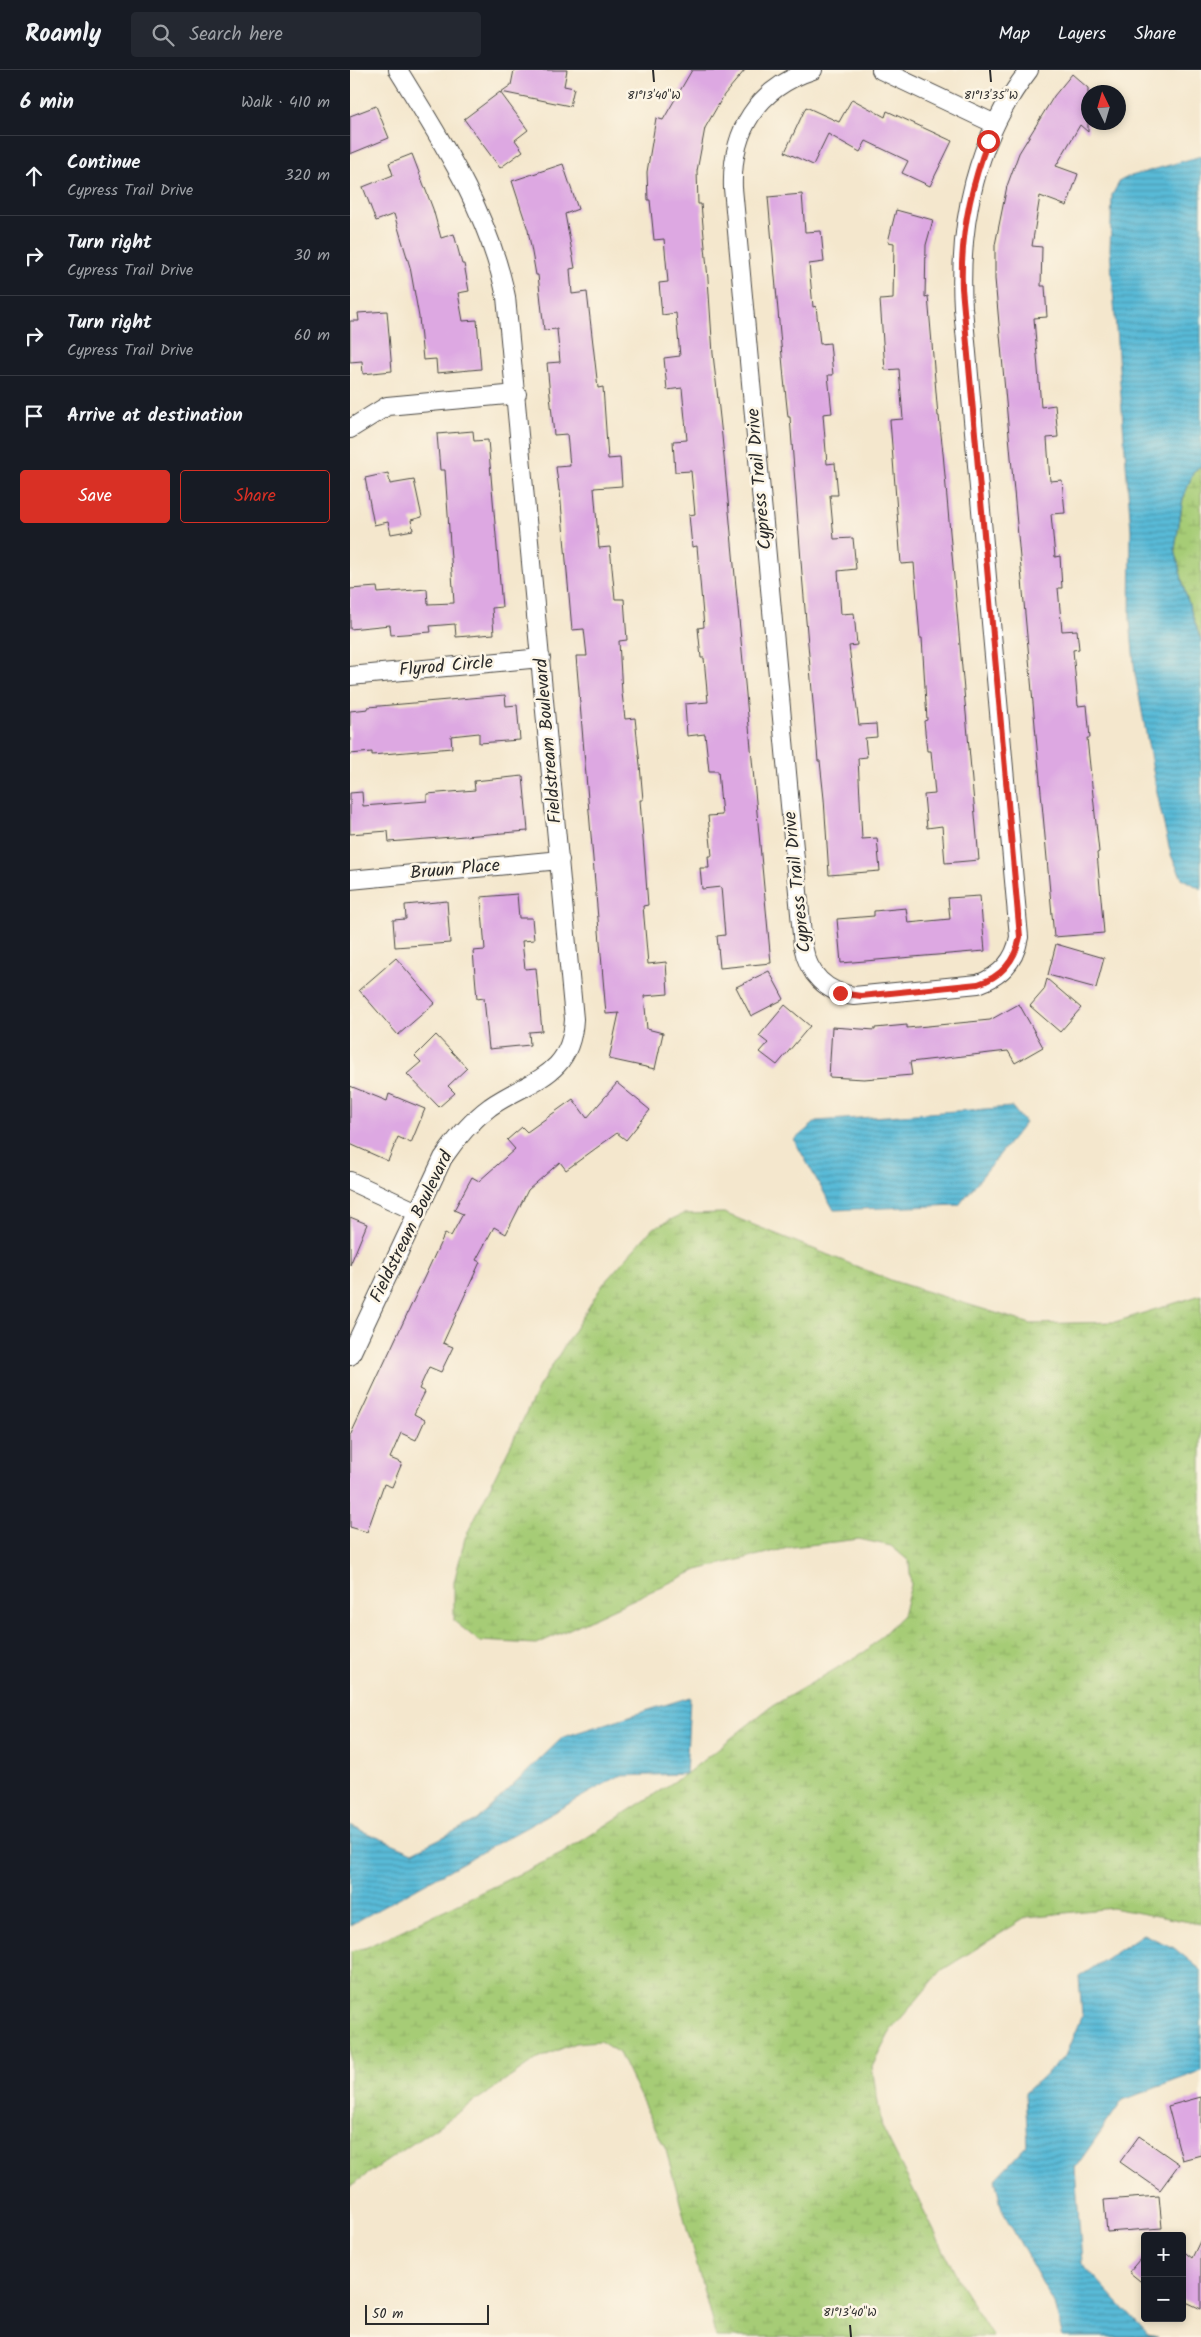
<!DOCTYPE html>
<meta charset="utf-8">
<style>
:root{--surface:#171b24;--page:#242831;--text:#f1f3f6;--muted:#9ea1a6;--line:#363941;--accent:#d93025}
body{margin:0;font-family:Kalam,sans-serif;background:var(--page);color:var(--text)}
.controls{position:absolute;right:15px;bottom:15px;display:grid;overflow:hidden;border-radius:5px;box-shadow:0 2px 8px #0003}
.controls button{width:45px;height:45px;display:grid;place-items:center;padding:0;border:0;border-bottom:1px solid var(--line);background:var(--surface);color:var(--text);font:25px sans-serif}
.compass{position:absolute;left:731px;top:15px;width:45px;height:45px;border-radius:50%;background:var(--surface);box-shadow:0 2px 8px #0003;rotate:355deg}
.scale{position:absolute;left:15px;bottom:12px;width:124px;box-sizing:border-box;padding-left:5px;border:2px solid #2b2b2b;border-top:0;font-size:14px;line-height:18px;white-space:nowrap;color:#2b2b2b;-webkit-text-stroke:4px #fcf5e5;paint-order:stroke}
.stop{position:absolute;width:15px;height:15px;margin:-11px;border:4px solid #d93025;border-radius:50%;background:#fff}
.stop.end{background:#d93025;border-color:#fff;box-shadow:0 1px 5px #0008}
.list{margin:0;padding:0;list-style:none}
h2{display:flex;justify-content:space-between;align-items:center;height:65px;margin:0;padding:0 20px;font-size:21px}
h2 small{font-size:16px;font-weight:400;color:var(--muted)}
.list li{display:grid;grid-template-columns:32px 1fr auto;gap:15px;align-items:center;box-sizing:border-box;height:80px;padding:0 20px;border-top:1px solid var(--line)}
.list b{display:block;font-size:19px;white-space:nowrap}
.list p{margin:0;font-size:16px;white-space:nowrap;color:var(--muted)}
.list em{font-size:16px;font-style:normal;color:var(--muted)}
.actions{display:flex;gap:10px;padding:15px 20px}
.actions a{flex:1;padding:11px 0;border:1px solid var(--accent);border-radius:5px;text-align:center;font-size:18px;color:var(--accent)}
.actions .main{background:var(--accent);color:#fff}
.icon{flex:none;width:28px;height:28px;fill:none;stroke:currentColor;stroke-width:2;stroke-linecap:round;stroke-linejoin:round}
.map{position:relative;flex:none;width:851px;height:2267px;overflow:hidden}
header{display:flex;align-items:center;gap:30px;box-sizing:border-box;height:70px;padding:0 25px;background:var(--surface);border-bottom:1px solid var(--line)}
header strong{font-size:24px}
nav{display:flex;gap:28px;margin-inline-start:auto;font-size:18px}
.search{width:350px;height:45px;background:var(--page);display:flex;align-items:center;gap:12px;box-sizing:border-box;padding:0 18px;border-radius:5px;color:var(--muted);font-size:19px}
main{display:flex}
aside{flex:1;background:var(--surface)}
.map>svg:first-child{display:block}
.wetland{fill:url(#wetland-marsh);stroke:#687c50}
.water{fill:url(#water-rules);stroke:#427281}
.building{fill:#dda8e2}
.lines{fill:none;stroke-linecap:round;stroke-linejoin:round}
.minor-casing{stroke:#494743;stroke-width:20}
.minor{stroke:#fff;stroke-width:18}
.route{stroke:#d93025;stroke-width:6}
.ticks{fill:none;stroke:#2b2b2b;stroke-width:2}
.labels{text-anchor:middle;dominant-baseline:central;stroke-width:5;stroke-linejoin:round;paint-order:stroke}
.street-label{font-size:18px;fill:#2b2b2b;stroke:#fcf5e5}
.ticks-label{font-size:12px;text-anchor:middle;fill:#2b2b2b;stroke:#fcf5e5;stroke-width:5;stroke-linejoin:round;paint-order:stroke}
</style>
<header>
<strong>Roamly</strong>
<div class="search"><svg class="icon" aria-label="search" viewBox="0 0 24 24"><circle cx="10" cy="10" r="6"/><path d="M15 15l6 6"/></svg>Search here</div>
<nav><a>Map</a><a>Layers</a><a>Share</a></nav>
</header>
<main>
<aside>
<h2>6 min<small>Walk · 410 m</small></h2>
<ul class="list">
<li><svg class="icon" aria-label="ahead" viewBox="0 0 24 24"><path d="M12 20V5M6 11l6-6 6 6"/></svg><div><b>Continue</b><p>Cypress Trail Drive</p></div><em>320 m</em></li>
<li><svg class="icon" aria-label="right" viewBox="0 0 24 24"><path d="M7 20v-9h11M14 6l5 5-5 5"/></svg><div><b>Turn right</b><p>Cypress Trail Drive</p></div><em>30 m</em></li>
<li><svg class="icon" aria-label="right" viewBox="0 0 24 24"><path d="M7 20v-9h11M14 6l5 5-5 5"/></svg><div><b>Turn right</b><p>Cypress Trail Drive</p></div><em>60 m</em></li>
<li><svg class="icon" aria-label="arrive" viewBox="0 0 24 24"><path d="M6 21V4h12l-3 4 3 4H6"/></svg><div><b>Arrive at destination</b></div></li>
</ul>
<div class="actions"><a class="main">Save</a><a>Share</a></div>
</aside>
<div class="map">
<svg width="851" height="2267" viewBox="0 0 851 2267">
<defs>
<pattern id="wetland-marsh" width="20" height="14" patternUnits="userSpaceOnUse" patternTransform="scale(1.25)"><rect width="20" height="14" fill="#a6cc76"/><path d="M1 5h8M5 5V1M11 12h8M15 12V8" fill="none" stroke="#8faf66"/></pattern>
<pattern id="water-rules" width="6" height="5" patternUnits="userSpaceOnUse" patternTransform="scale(1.25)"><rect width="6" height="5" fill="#59bad7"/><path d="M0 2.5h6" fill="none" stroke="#4a97af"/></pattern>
</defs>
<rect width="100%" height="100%" fill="#fcf5e5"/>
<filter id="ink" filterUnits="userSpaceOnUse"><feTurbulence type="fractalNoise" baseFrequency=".02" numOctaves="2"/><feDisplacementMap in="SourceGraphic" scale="10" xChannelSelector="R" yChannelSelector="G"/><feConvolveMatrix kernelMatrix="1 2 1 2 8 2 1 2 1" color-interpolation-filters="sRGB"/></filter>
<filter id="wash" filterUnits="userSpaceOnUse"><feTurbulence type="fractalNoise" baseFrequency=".0096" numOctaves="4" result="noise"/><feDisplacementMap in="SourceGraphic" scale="20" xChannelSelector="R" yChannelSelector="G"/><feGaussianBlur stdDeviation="1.12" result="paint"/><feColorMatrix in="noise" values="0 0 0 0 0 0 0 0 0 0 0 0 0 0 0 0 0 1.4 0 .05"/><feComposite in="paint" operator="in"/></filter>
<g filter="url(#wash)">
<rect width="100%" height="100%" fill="#f4e7cd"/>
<!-- wetland -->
<path class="wetland" d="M851,396V571L835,522L825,479L833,429L844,400Z
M374,1143L543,1211L681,1254L765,1252L851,1225V1854L762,1838L677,1847L592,1900L541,1960L522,1997L532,2057L611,2215L643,2267H366L316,2080L269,1983L250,1971L225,1973L187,1989L0,2116V1881L15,1878L211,1784L336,1704L419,1638L516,1581L553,1545L561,1515L559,1491L541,1476L509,1469L442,1477L347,1500L187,1574L129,1571L104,1551V1512L115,1468L190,1315L253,1214L303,1158L333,1144Z"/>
<!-- water -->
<path class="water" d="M851,86V396L844,401L833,429L825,479L835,522L851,571V819L832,808L821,785L810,738L785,604L780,550L781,460L760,179L762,125L770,111L778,107Z
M662,1037L675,1053L609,1135L484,1140L444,1070L467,1051Z
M340,1627L336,1704L269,1706L0,1855V1756L63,1782L127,1750L213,1667Z
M793,1864L824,1878L851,1900V2001L773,2030L725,2098L732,2193L798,2265L808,2267H713L704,2234L652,2140L645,2109L678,2074L675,2023L715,1986L732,1945L729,1907Z"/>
<g id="blocks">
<!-- building -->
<path class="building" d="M164,0H217L214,16L224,18L220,36L151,22L161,15Z
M342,0H395L374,25L355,58L347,101L348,134H351L358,209L363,284L372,366L421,893L370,898L367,866L375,865L371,817L352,819L350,798H359L358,786H362L358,746L372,745L368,701H359L355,664L337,666L335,634L358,632L354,588H351L348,558L354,557L347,476L342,477L339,445L345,444L341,401L325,402L323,371L337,370L332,318L317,320L314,288L330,286L326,243L312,245L309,213L318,212L314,169L304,170L300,130H298L297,102L306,48L313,50Z
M722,4L738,18V62L730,55L706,96L728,104L717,136L690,126L682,176L692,177L691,216H695L697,247L684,248L691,337L705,335L708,367L697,368L700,411L712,410L715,443L701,444L705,487L710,486L712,518H708L712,561L727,560L729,579L723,580L728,636L737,635L740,668H737L749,782L747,783L754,863L704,867L645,209V175L657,116L669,83L704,26Z
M150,22L178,60L165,70L173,81L150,98L114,49Z
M502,29L535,47L537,41L602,71L580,116L552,103L558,91L516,71L510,82L478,64L463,95L435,82L456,37L489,52Z
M26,36L39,68L0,84V46Z
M62,84L83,139L91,168L104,164L112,194H114L119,221L108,223L113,251L127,250L131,299L87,303L86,289L73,290L69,247L60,197L44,144L26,151L13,117L43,105L39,93Z
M213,94L228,139L215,144L225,198L220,199L222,224L237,222L248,318L253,317L258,389L270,388L272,416L244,418L249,478L260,477L265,529H274L277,570L269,571L272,623L275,649L285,648L290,695L293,730H290L298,835L293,836L298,894L316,892L318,924L294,926L297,959L313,963L305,999L259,989L269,943L256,944L226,586H237L234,559L222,560L210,421H209L206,397L220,396L217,364L204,365L199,315L197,293L210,292L207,259L194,260L188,205H186L178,160L162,111Z
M452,124L455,162L471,161L474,192L459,194L463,237L466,236L470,274L480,273L483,305H478L482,343L473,344L477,394L485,393L488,425H480L484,469L503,468L506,499L488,501L491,544L504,543L507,575L499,576L509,655L526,654L527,667L515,668L517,687L508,688L512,769L527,768L530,801L479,805L474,729L470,691H468L452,504L440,347H438L434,309L418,127Z
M546,140L583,150L576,175L575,227L578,226L588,346H589L593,383L629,790L595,793L592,756L577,758L574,725L585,724L581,681H577L574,651L577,650L572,568H570L564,493L551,494L540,350L553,349L549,299L535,300L530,230L543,229L544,173L538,172Z
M37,241L42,301L13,304L12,291L0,292V251H9L8,243Z
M123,361L124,371L138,370L152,537L142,538L144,564L106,567L105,554L80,556L81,562L41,565L40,555L0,559V519L27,517L28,523L77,519L78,534L104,533L95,400H90L87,364Z
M38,403L40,414L64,410L72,447L61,450L63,460L41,464L38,452L24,455L15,408Z
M155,625L156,636L167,635L170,670L129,673V663L101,666L102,678L22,685V682L0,684V641L18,639V637Z
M173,706L178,761L39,772L38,761L0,764V723L12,722L13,736L77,731V724L125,720L124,711Z
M167,824L169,848H182L184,870L172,871L175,899L186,898L192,961L179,962L180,975L139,979L134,928L127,929L123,881L135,880L131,827Z
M630,826L635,881L491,893L487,849L524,846V841L556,838L558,853L600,849L598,828Z
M97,831L100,873L45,877L43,850L56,849L55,835Z
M706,874L754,888L746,918L698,905Z
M46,888L85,933L48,965L9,920Z
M419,901L434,929L401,946L386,917Z
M697,909L731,938L710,962L680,936L694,920Z
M669,934L693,977L665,993L658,981L560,992L562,1005L514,1009L479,1007L482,957L525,960V958L557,955V958L640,950Z
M435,935L460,956L427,995L410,982L418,973L409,966Z
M86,965L117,998L98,1016L105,1023L89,1037L57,1004L71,992L65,986Z
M267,1013L300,1040L276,1070L267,1063L216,1100L210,1092L178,1120L156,1164L144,1157L126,1190L130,1192L93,1273L103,1277L91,1302L79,1297L69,1319L75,1322L64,1344L75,1350L66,1370L51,1363L40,1388L52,1393L42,1417L34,1414L17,1462L0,1457V1366L95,1163L101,1166L113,1144L104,1140L122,1107L129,1111L165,1079L157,1070L172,1057L177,1062L223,1029L237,1048Z
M0,1016L37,1031L39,1024L75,1039L61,1073L48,1067L38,1091L0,1074Z
M0,1147L17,1154L0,1195Z
M851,2027V2085L832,2090L818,2036Z
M789,2066L829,2094L810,2120L770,2092Z
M809,2126L812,2158L757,2162L754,2130Z
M851,2169V2239L832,2230V2180L842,2188Z
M795,2183V2215L779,2202Z"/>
</g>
</g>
<g filter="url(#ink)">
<use href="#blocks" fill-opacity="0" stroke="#494743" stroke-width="1"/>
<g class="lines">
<defs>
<path id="minor" d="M463,0C407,18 381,61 383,118L453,876C458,903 475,922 504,926L628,914C651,906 665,891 669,867L613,238C608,153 626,68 679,0
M531,0L645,54
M0,359L37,336L167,324
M0,606L191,588
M0,810L210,790
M0,1111L67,1142
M0,1286L93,1088C106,1069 121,1051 140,1037C180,1009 221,1008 224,949L156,227C139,143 93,73 48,0"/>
</defs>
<!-- minor casing -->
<use href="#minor" class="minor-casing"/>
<!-- minor -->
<use href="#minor" class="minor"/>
</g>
</g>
<g class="lines" filter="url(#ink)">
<!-- route -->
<path class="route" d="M490,923L511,926L628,914C651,907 665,891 670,867L612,218C610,166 620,119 638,71"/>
</g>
<!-- ticks -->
<path class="ticks" d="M303,0L304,12M640,0L641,12M500,2255L501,2267"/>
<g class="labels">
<!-- street labels -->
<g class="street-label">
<text transform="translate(410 409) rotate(-95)">Cypress Trail Drive</text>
<text transform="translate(96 597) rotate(-5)">Flyrod Circle</text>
<text transform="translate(199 671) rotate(-95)">Fieldstream Boulevard</text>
<text transform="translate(105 800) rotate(-5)">Bruun Place</text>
<text transform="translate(448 812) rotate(-96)">Cypress Trail Drive</text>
<text transform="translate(62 1157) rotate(-64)">Fieldstream Boulevard</text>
</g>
</g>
<g class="ticks-label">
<text x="304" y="29">81°13'40"W</text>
<text x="641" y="29">81°13'35"W</text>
<text x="500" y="2246">81°13'40"W</text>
</g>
</svg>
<div class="controls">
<button>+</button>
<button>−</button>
</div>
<svg class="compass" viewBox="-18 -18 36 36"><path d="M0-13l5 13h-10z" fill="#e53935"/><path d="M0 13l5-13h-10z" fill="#9ea1a6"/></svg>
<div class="scale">50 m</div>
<div class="stop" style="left:638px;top:71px"></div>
<div class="stop end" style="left:490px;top:923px"></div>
</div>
</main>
